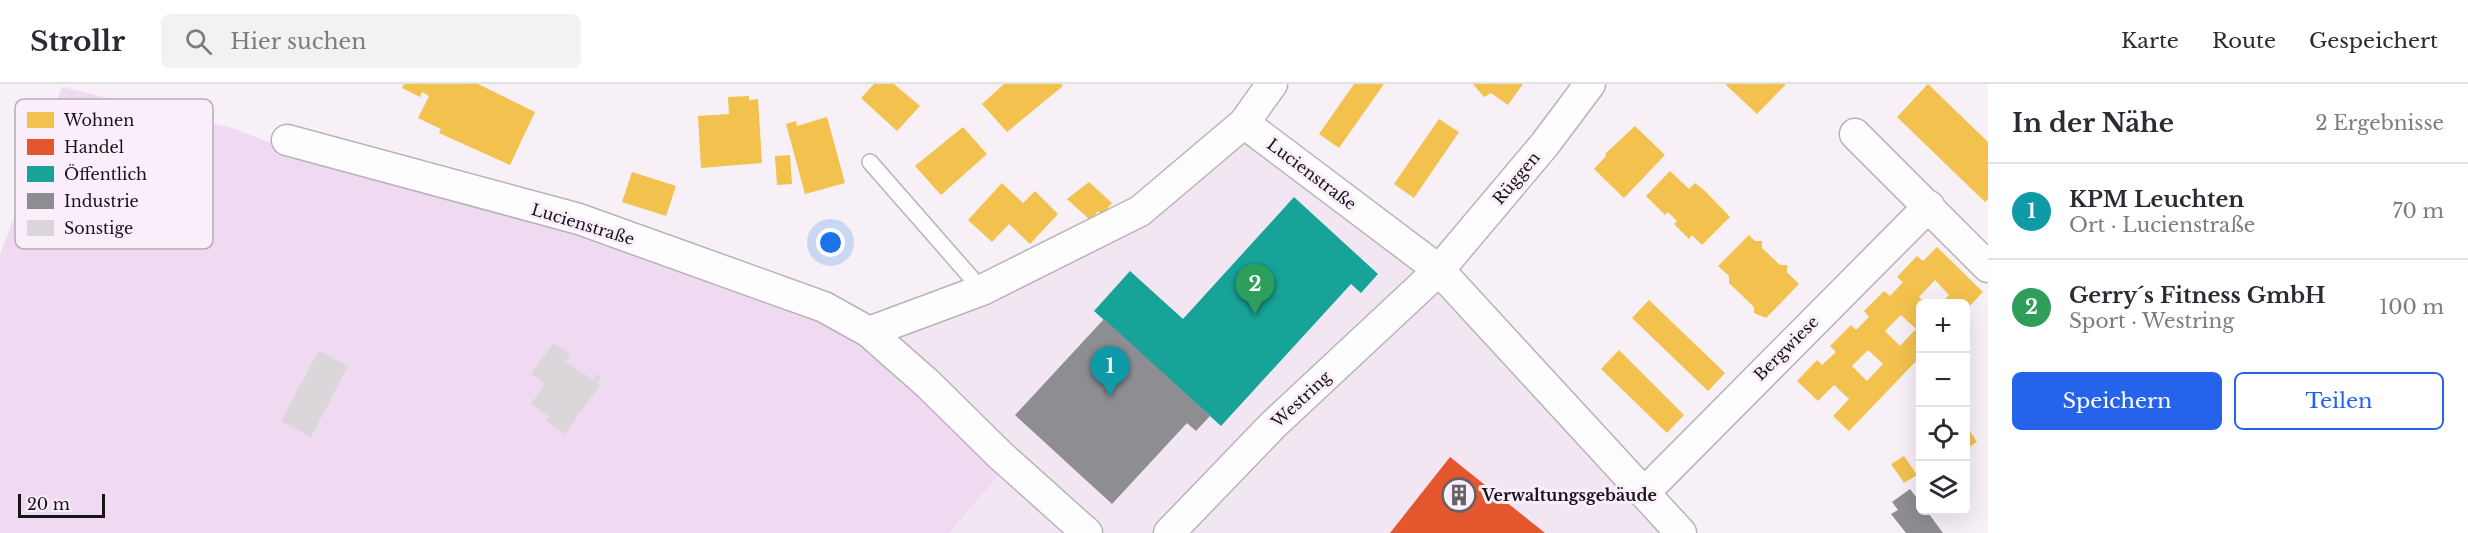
<!DOCTYPE html>
<html lang="de">
<meta charset="utf-8">
<style>
:root{--surface:#fff;--page:#f2f2f3;--text:#2b2b33;--muted:#7c7c81;--line:#e1e1e2;--accent:#2563eb}
body{margin:0;font-family:"Libre Baskerville",serif;background:var(--page);color:var(--text)}
.controls{position:absolute;right:18px;bottom:18px;display:grid;overflow:hidden;border-radius:9px;box-shadow:0 6px 24px #0002}
.controls button{width:54px;height:54px;display:grid;place-items:center;padding:0;border:0;border-bottom:2px solid var(--line);background:var(--surface);color:var(--text);font:30px sans-serif}
.scale{position:absolute;left:18px;bottom:15px;width:87px;box-sizing:border-box;padding-left:6px;border:3px solid #171317;border-top:0;font-size:16px;line-height:21px;white-space:nowrap;color:#171317;-webkit-text-stroke:4px #f9eefa;paint-order:stroke}
.you{position:absolute;left:831px;top:159px;width:21px;height:21px;margin:-15px;border:4px solid #fff;border-radius:50%;background:#1a73e8;box-shadow:0 0 0 9px #1a73e833}
.badge{display:grid;place-items:center;width:39px;height:39px;border-radius:50%;background:var(--accent);color:#fff;font-size:20px;font-weight:700}
.pin{position:absolute;translate:-50% -50px;filter:drop-shadow(0 2px 3px #0008)}
.pin::after{content:'';position:absolute;top:32px;width:21px;height:18px;background:inherit;clip-path:polygon(0 0,100% 0,50% 100%)}
.list{margin:0;padding:0;list-style:none}
h2{display:flex;justify-content:space-between;align-items:center;height:78px;margin:0;padding:0 24px;font-size:26px}
h2 small{font-size:20px;font-weight:400;color:var(--muted)}
.list li{display:grid;grid-template-columns:39px 1fr auto;gap:18px;align-items:center;box-sizing:border-box;height:96px;padding:0 24px;border-top:2px solid var(--line)}
.list b{display:block;font-size:22px;white-space:nowrap}
.list p{margin:0;font-size:20px;white-space:nowrap;color:var(--muted)}
.list em{font-size:20px;font-style:normal;color:var(--muted)}
.actions{display:flex;gap:12px;padding:18px 24px}
.actions a{flex:1;padding:14px 0;border:2px solid var(--accent);border-radius:9px;text-align:center;font-size:21px;color:var(--accent)}
.actions .main{background:var(--accent);color:#fff}
.icon{flex:none;width:33px;height:33px;fill:none;stroke:currentColor;stroke-width:2;stroke-linecap:round;stroke-linejoin:round}
.map{position:relative;flex:none;width:1988px;height:449px;overflow:hidden}
header{display:flex;align-items:center;gap:36px;box-sizing:border-box;height:84px;padding:0 30px;background:var(--surface);border-bottom:2px solid var(--line)}
header strong{font-size:28px}
nav{display:flex;gap:33px;margin-inline-start:auto;font-size:21px}
.search{width:420px;height:54px;background:var(--page);display:flex;align-items:center;gap:15px;box-sizing:border-box;padding:0 21px;border-radius:9px;color:var(--muted);font-size:22px}
main{display:flex}
aside{flex:1;background:var(--surface)}
.map>svg:first-child{display:block}
.built{fill:#f2e6f3}
.green{fill:#f0daf2}
.homes{fill:#f2c14e;fill-rule:evenodd}
.shops{fill:#e4572e}
.public{fill:#17a398}
.industry{fill:#8d8d92}
.building{fill:#dad6da}
.lines{fill:none;stroke-linecap:round;stroke-linejoin:round}
.lane-casing{stroke:#b8b3b8;stroke-width:18}
.street-casing{stroke:#b8b3b8;stroke-width:33}
.lane{stroke:#fefdfe;stroke-width:15}
.street{stroke:#fefdfe;stroke-width:30}
.labels{text-anchor:middle;dominant-baseline:central;stroke-width:6;stroke-linejoin:round;paint-order:stroke}
.street-label{font-size:16px;fill:#171317;stroke:#f9eefa}
.poi-label{font-size:16px;font-weight:bold;fill:#171317;stroke:#f9eefa;text-anchor:start}
.key{fill:#f9eefa;stroke:#b5acb6;stroke-width:1.5}
.key-label{font-size:16px;fill:#171317}
</style>
<header>
<strong>Strollr</strong>
<div class="search"><svg class="icon" aria-label="search" viewBox="0 0 24 24"><circle cx="10" cy="10" r="6"/><path d="M15 15l6 6"/></svg>Hier suchen</div>
<nav><a>Karte</a><a>Route</a><a>Gespeichert</a></nav>
</header>
<main>
<div class="map">
<svg width="1988" height="449" viewBox="0 0 1988 449">
<rect width="100%" height="100%" fill="#f7f1f7"/>
<!-- built -->
<path class="built" d="M1244,53L1411,177L1663,449H949L1004,385L892,250Z"/>
<!-- green -->
<path class="green" d="M62,3L232,44L284,64L643,166L824,231L887,278L1004,385L949,449H0V171Z"/>
<!-- homes -->
<path class="homes" d="M404,0H478L535,28L510,81L439,49L441,45L418,34L429,12L422,8L420,13L402,4Z
M874,0H894L920,22L897,47L861,14Z
M1004,0H1061L1063,2L1007,48L982,20Z
M1354,0H1384L1339,64L1319,50Z
M1473,0H1523L1508,21L1491,9L1484,13Z
M1725,0H1786L1757,30Z
M1928,0L1988,58V115L1985,118L1897,33Z
M749,12V16L758,15L762,79L701,84L698,32L729,30L728,13Z
M827,33L845,99L805,110L786,40L796,37L797,42Z
M1439,35L1459,48L1414,114L1394,100Z
M1635,42L1665,71L1624,114L1594,85L1606,72L1605,70Z
M963,43L987,70L941,111L915,82Z
M790,71L792,100L777,101L775,72Z
M1670,87L1689,105L1695,99L1705,107L1730,133L1702,161L1692,151L1689,155L1674,140L1677,137L1668,128L1665,131L1646,112Z
M632,88L676,102L666,132L622,118Z
M1089,98L1112,119L1102,131L1098,127L1090,136L1067,115Z
M1002,99L1023,119L1035,107L1058,130L1030,160L1009,140L992,158L968,136Z
M1749,151L1755,157H1762V164L1780,181H1787V188L1799,200L1766,234L1754,229V223L1729,199V192L1718,182Z
M1937,163L1983,208L1966,226L1965,219H1941L1949,211L1935,196L1919,213L1926,219H1920V273L1849,347L1833,332L1849,315L1834,301L1818,317L1797,297L1817,276L1822,281L1836,268L1830,262L1851,241L1856,246L1869,233L1864,227L1884,207L1890,212L1903,198L1897,193L1917,172L1923,177ZM1901,231L1916,245L1900,262L1885,247ZM1868,266L1883,280L1867,297L1852,282Z
M1649,216L1725,289L1708,307L1632,234Z
M1619,266L1684,331L1667,349L1601,285Z
M1966,341L1977,358L1966,365Z
M1904,372L1917,391L1904,399L1891,380Z"/>
<!-- shops -->
<path class="shops" d="M1450,373L1545,449H1390Z"/>
<!-- public -->
<path class="public" d="M1294,113L1378,190L1361,209L1351,200L1221,342L1094,227L1130,187L1183,235Z"/>
<!-- industry -->
<path class="industry" d="M1104,235L1210,332L1196,347L1187,339L1112,420L1015,331Z
M1910,405L1920,418V426H1926L1943,449H1906L1891,430L1898,426L1892,418Z"/>
<!-- building -->
<path class="building" d="M553,259L570,270L565,277L593,296L597,290L601,293L597,299L600,301L565,350L546,337L549,333L531,320L545,300L531,290Z
M319,266L348,282L311,353L281,337Z"/>
<g class="lines">
<defs>
<path id="lane" d="M870,78L982,206"/>
<path id="street" d="M1244,39L1439,186L1681,449
M1855,50L1988,183
M287,56L579,135L824,223L869,248
M1645,408L1929,122
M1087,449L1000,371L928,300L869,248L982,206L1140,127L1244,39L1272,0
M1169,449L1273,341L1439,186L1545,60L1590,0"/>
</defs>
<!-- lane casing -->
<use href="#lane" class="lane-casing"/>
<!-- street casing -->
<use href="#street" class="street-casing"/>
<!-- lane -->
<use href="#lane" class="lane"/>
<!-- street -->
<use href="#street" class="street"/>
</g>
<!-- icons -->
<defs>
<symbol id="building-ring" viewBox="-11 -11 22 22"><circle r="9.5" fill="#f9eefa" stroke="#656165" stroke-width="1.5"/><path d="M-4-6H4V6H1V3H-1V6H-4ZM-2.5-4.3h1.7v1.8h-1.7ZM.8-4.3h1.7v1.8H.8ZM-2.5-1h1.7V.8h-1.7ZM.8-1h1.7V.8H.8Z" fill="#656165"/></symbol>
</defs>
<g fill-rule="evenodd">
<use href="#building-ring" x="1440" y="392" width="38" height="38"/>
</g>
<g class="labels">
<!-- street labels -->
<g class="street-label">
<text transform="translate(1312 90) rotate(37)">Lucienstraße</text>
<text transform="translate(1516 94) rotate(-50)">Rüggen</text>
<text transform="translate(583 140) rotate(17)">Lucienstraße</text>
<text transform="translate(1786 264) rotate(-45)">Bergwiese</text>
<text transform="translate(1301 315) rotate(-43)">Westring</text>
</g>
<!-- poi labels -->
<g class="poi-label">
<text x="1482" y="411">Verwaltungsgebäude</text>
</g>
</g>
<!-- legend -->
<rect x="15" y="15" width="198" height="150" rx="9" class="key"/>
<rect x="27" y="28" width="27" height="16" fill="#f2c14e"/>
<rect x="27" y="55" width="27" height="16" fill="#e4572e"/>
<rect x="27" y="82" width="27" height="16" fill="#17a398"/>
<rect x="27" y="109" width="27" height="16" fill="#8d8d92"/>
<rect x="27" y="136" width="27" height="16" fill="#dad6da"/>
<g class="key-label">
<text x="64" y="42">Wohnen</text>
<text x="64" y="69">Handel</text>
<text x="64" y="96">Öffentlich</text>
<text x="64" y="123">Industrie</text>
<text x="64" y="150">Sonstige</text>
</g>
</svg>
<div class="controls">
<button>+</button>
<button>−</button>
<button><svg class="icon" aria-label="locate" viewBox="0 0 24 24"><circle cx="12" cy="12" r="6"/><path d="M12 2v4M12 18v4M2 12h4M18 12h4"/></svg></button>
<button><svg class="icon" aria-label="layers" viewBox="0 0 24 24"><path d="M12 4l9 5-9 5-9-5zM3 14l9 5 9-5"/></svg></button>
</div>
<div class="scale">20 m</div>
<div class="you"></div>
<div class="pin badge" style="left:1110px;top:312px;background:#0f9aa8">1</div>
<div class="pin badge" style="left:1255px;top:230px;background:#2e9e5b">2</div>
</div>
<aside>
<h2>In der Nähe<small>2 Ergebnisse</small></h2>
<ul class="list">
<li><span class="badge" style="background:#0f9aa8">1</span><div><b>KPM Leuchten</b><p>Ort · Lucienstraße</p></div><em>70 m</em></li>
<li><span class="badge" style="background:#2e9e5b">2</span><div><b>Gerry´s Fitness GmbH</b><p>Sport · Westring</p></div><em>100 m</em></li>
</ul>
<div class="actions"><a class="main">Speichern</a><a>Teilen</a></div>
</aside>
</main>
